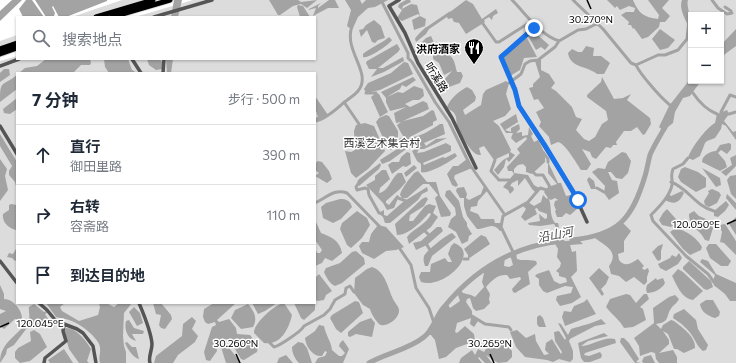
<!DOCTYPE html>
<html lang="zh">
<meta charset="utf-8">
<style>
:root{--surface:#fff;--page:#f6f6f7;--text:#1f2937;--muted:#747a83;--line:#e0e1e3}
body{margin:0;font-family:Commissioner,"Noto Sans SC",sans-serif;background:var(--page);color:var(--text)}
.controls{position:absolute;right:12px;top:12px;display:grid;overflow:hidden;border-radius:0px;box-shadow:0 1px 3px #0004}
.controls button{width:36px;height:36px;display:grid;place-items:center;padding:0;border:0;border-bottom:1px solid var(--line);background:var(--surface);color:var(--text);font:20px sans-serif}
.stop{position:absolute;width:12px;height:12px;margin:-9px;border:3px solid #1a73e8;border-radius:50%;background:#fff}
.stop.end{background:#1a73e8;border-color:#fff;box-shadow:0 1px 4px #0008}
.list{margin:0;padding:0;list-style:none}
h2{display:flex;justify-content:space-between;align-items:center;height:52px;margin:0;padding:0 16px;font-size:17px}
h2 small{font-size:13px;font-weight:400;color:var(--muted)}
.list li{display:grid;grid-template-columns:26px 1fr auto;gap:12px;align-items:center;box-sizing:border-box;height:60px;padding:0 16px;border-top:1px solid var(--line)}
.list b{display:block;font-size:15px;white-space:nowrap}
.list p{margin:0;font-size:13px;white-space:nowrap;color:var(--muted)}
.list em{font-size:13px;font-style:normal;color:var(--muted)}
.icon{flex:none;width:22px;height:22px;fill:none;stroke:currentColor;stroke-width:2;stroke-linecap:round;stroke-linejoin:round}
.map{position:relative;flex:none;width:736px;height:363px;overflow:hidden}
.search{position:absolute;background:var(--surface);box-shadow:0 1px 3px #0004;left:16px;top:16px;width:300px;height:44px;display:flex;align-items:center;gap:10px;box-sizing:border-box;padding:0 14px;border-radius:0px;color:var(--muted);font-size:15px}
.panel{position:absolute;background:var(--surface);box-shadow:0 1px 3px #0004;left:16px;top:72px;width:300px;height:232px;border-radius:0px}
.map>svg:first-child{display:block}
.green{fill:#dcdcdc;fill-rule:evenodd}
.water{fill:#a3a3a3}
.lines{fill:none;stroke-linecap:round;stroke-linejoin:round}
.canal{stroke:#a3a3a3;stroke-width:3}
.river{stroke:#a3a3a3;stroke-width:5}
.highway-casing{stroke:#dbdbdb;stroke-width:7}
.minor{stroke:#555;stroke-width:3.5}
.highway{stroke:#000;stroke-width:5}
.route{stroke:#1a73e8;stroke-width:5}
.ticks{fill:none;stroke:#000;stroke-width:1.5}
.labels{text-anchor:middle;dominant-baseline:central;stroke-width:3;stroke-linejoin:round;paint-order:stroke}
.poi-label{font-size:11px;font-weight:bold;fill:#000;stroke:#fff;text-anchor:end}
.street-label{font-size:11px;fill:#000;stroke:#fff}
.park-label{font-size:11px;fill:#333;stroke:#fff}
.water-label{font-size:12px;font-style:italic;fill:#444;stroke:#fff}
.ticks-label{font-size:10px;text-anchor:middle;fill:#000;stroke:#fff;stroke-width:3;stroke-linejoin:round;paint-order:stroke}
</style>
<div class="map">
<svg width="736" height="363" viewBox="0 0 736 363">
<rect width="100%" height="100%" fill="#fff"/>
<!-- green -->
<path class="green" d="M122,0H148L95,17H72Z
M193,0H736V363H0V61L17,56V59H315V17H135ZM691,15H721V81H691ZM17,73H315V303H17Z
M17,35V42L0,47V41Z"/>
<!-- water -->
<path class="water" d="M12,0H22L0,21V11Z
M26,0H32L44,17H23L19,9Z
M35,0H107V1L66,17H59L53,6L52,7L55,13L54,16L57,17H46Z
M174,0H182L178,17H171Z
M269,0H298L301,2L317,0L307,8L301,4L293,6L280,15H278Z
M329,0H335L339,8H328L313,16L316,8L307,10L321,3L318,6V8Z
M345,0H360L362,4L366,0H388L375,7L368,8L358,17L353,28L351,29L347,26L351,10Z
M406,0H410L411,2L403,6L402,9L411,4L417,5L420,16L426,19L425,26L414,30L412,20L420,16L418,14L402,21L397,18L402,10L398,7L399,4Z
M466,0L473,4L482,19L496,9L498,13L493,16L492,20L489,17L484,20L485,22L466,34L459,23L454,22L452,18L448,19L446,15Z
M607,0H633C639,14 644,17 658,19L659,15L648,0H669L662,8L670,16L665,22H660L659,27L648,37L642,39L634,28L633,29L631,25H628L629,22L621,15L626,12H634L635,8L629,6L620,10L617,6L615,8Z
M688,0C686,6 691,16 690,24L688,25C684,17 679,8 682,0Z
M298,5L303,6L310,17H300L297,7Z
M374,20L381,26L385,38L378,40L375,43L372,42L367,30L361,37L359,30L363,29L366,25Z
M426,27L429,29L426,34L416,42L415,39C416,36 423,30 426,27Z
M660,29L675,40L668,48L660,50L652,39Z
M736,29V46L721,57V45Z
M534,32L549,45L545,50L541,47L536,50L528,36Z
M431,36L435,45L442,44L445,48L444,52C455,58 454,61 457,72H461L463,76L460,83L449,87L443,81L452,71L444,75L439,63L433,59V45H431L421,53L418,46L426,38Z
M389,37L392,40C389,45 368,59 363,57V54C371,47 381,44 389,37Z
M527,38L537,57L524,58L520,70L510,76L503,59L517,44Z
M397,44L400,49L398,52L378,68H383L403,57L404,61L384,72L371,77L377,69H369L366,63L367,61Z
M586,46L594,48L593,56H601L610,63L604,74H597C588,66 570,68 568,53L572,49L578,52H582Z
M541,57V70L549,74L555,83L551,88L556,91L572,107L576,117L582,119L576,130L584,139L589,141L595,137L602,124L608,120L606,111L587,97V95L601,82L602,77L614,99L623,98L631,94L627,100L650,118L651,124L645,134L643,135L637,127L631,131H624L616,142L617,145H613L611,148L606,147L596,159L592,157L590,152L582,149L591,164L587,170H581C577,164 565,143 558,142L551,145L549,137L539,126L541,122L536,112L544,108L538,99L534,100L529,88L533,87V84L540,77L535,61Z
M46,59H90L91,63L90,65H81L73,73H19L25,68L37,66Z
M104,59H128L132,70L137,73H109L105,67Z
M147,59H160L162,62V69L156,70L149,65Z
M166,59H173L171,73H167Z
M404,62L408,63L413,74L380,90L366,93L364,89L368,83L391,73Z
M4,69H9L10,75L0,82V73Z
M17,75V89L0,102C0,79 2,87 17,75Z
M413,77L416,80L406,87L402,85L400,89L387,97L398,92L403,93L414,86L423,89L424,96L419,100H413L405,104L410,107L423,101L427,103L429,109L403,121L423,116L432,110L434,111L437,120L433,122V125L408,138C420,137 431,130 440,124H443L445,134L424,143L426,146L436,139L447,138L424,149H419L417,153L424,152L446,143L451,146V151L423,163L424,165L443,157L445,158L455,153L457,156C452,161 427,175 421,172V164L417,161L412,151L422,146L418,145L412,148C409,146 399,130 397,125L401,122L396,123L394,113L406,107L390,111L386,102V98L381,92Z
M691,78V81H701L690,96L683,98L675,112L673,123L668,127L665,132L659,127L669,106Z
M506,81L509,83L506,94L511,109L505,116L493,121L499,126L511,150L510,152L515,155L509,162L506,159L504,167L498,175L494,170C499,165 501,160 509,157V153L494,160L484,146L479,148L481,155C472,157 460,133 457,125C456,120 457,117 454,113C453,111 449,110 447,107C450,99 459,91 467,87L472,90L476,97L475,101L463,110L465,115L481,105L483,94L486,90Z
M376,93L379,94L388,112L380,117L371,97Z
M315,96L328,115L315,121V118L318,117L315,108Z
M17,98V109L10,114L4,113L3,109Z
M727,110L729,114L724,121L733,132L736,131V140L726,126L722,124L721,129L715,138L707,141L705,143L700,156L693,160L688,158C691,148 706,128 715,123L717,114Z
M516,114L518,122L505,130L511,132V128L519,124L520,129L516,133L522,132V136L528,135L529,127L533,134L531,136L534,142L538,140C542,146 546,155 545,162L532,174L526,172V167L523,164L518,165L514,169V173L528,175L534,185L539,188L536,193L532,189L525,178L518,186V180L512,183L510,186L513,187L514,190L510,194L508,190L503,187L514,174L512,171H508L507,167L520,153L517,149L527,139L526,137L516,143L511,138L513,133H506L500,124Z
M386,115L389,116L398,131V139L402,138L404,142L391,150L386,145L376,122L379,118Z
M365,123L374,126L385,151L368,169L356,178L351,173L345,151L351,152L355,150L354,131L356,125Z
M0,134L17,162V190L15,182L9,175V171L12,166L0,146Z
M729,143L731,144V149L727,154L721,150L718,153L725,161L727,167L720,171L702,162C702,155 711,151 716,151L720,145Z
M405,144L407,148L405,150L390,161L382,164L380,160Z
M407,152L410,153L411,164L406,167L403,166L392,174L388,165L392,162H399L401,157Z
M622,152L626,153L631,161L628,173L622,179L616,178L611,172H608L612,180L617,181L619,193L609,200L604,193L605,186L592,172L598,168L605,169L608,162Z
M736,155V166L726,176L721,172L732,165L730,158Z
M0,159L7,169L5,176L8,190L0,201Z
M467,159L472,168L455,175L454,178L458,185L456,187L452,185L447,174L453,166H458Z
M318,161L322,162L329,171L332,179L327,183L315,176L319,173L315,170V163Z
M548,162L558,183H561L566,196L571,195L577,209L570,215L566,213L562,217H557L555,211L556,210L554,205L555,201L558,200L555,198L551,200L549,199C552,207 549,215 555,223H558L559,227L557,229L554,224L540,226L529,225L528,223L540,221L539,214L545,219L547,218V214L539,211L537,208L535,209L537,214L525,221L521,217L526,209L522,205L528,202L534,206L541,202L543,195L547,199L548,198L544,192L548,187L557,184L548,173Z
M380,163L381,165L379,169L359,186L357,182L359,179Z
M414,165L417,168L406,177L404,173Z
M685,167L698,172L706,178V187L696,192L681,182L678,177L681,169Z
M702,168L720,178L721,185L716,187Z
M382,170H386L390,179L380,188L379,193C388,192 391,179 398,173H402L406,182L400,189L386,201V203L389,205L397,195L399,196L394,208L387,210L383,203L366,185L375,180V176Z
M418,171L427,182H436L440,196L451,213L450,216L441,217L435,198L438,195L429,184H423L407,198H402L400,195C401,189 410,178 414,173Z
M736,175V199L731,194L727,180L730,176Z
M589,177L594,181L596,189H591L587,180Z
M484,186L487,191L478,201L477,206L471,207L470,211L478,214L481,219H494L495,223H501L502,230L500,231C492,221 487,229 477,229L467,216L464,206V198H460L456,191L457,188L464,187L467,194L466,198L469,200L481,194Z
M427,187L428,191L422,194L418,200L390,223H385L383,217L378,213L384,210V215L387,216L403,202Z
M712,189L719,192L721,195L717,203L709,207L705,205L704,201L709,193L708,191Z
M450,190L459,201L463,217L467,223V226L472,234L469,236L468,241L462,244L456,232L448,227L451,219L456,215L455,208L445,196L446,191Z
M682,191L684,193C679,203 675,205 665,200L668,193L671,196Z
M727,194L736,203V210L726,198Z
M426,197L428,199L424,206L410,215L409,221H413L425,206L429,204L436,206L433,213L438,217L431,227L409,244L407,237C414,228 427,224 431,214L429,213C422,221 409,235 397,235L395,224L422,199Z
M340,199C346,199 350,200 352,207L341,219L333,223L323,218L321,207L326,203Z
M726,201L729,205L725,211L718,217L714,216V211Z
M11,204L17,205L16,230C8,228 2,222 3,214L9,210V205Z
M667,209L676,219V222L671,227L662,225L659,220L663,213Z
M357,211L367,218L370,225L362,238L351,248L347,245L340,229L342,223Z
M694,211L699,216L708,220L713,228L709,241L705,240C699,228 689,228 689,214Z
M736,217V235L729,224Z
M315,220L321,233C332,237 340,241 342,253L332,261L325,258L322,263L315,266V248L317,253H320L322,250L315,240Z
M622,222L631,231L624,241V252L618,254L619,260C625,268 632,263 638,259L644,266L642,268L644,270L648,268L649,271L647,277V282L644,285L634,277L626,282L619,276L611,274L609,266C621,250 601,244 594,237L607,232Z
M725,224L736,241V255L724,243L720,242L722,232L719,225Z
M378,225L386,227L404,247L396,250L386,251L374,259L362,253L359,246L362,242H369L371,234Z
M437,227H441L443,231L427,245L416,250L413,243L421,241Z
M676,228C687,231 697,238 702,247L701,250L690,255L683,249L670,232Z
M452,233L456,237L432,256L428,266H425C424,263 423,260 424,256C426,251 446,235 452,233Z
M481,235L486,237L490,244L468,259V255L464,249Z
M579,240L583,244L570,245L572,252L576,251L577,271L571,277L581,297L572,303L560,306L556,300L557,296L571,293L573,287L565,286L547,293L543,291L539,285V279L535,276L537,274L549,270L554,281L560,284L567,282L566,278L559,276V273L556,271L560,267L561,263L557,257L558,249L554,242Z
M454,243C482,253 443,290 421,282L419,277L421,272H430L431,264L445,258L448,262H452L448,254L451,246Z
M663,244L661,251V259L659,261L657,260L652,252L658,246Z
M709,244H716L731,261L728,266H721L710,258L706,248Z
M17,247V260L15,261L12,258L7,257L9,253L13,254Z
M356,251L364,258L365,264L342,283L335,286C330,284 326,277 324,272L326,268L340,263L352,252Z
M516,253L517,259C522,261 528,259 536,261L537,264L528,272L530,284L515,293L513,292L512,289L521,279L520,277L510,279L507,275C498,274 492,280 486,287L490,294L489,299L490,303L484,309L476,311L473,308L470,298L467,299L466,302L472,311V316L478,321L474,327L470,324L471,318L457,323L455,332L457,333L465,326L474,334L475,341L456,348L446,357L439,359L435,340L431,335H426L447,303L450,308L460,301L458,295H454L461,290L463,293L471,295L475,297L484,287L482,282L484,273L480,272L505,257L504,266L509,267L513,265L511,258L509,256Z
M679,253L682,258L678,264L666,271L660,268L658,264L670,258L672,255L676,257Z
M702,259L708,261L716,274L736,283V301H730L725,294L715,286L713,281L715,275L700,262Z
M689,261L711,281L713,287L707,290L704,289L683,269V267Z
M372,267C385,271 388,288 393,299C395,303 399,307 399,310C400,318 386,329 379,324C375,320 371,313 370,309L363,305L354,293L355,278L367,269Z
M599,268L609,277L606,284L601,289L604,294L602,296L589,278Z
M678,269L683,272L703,291L693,300C681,298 677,285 672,276Z
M319,274L332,291L326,295L324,300L318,301L315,300V278Z
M656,278L657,280L663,278L665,283C662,289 654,293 647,293L646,289L647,285Z
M0,285L4,294V299C13,299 22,310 22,318L19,320L15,319L4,329L0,326V314L6,311L0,309Z
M626,294L630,295L636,303L644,294H647L649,299L640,307L643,309L646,320L633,327L624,328C620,320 612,315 606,307L610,299Z
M675,295L679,299C677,303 675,304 672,307C665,316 671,322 656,324L661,329L663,325L671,320L674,321C682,327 696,337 695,348L684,353L677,349H674L668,334L663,331L669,340V344L659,353L673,350L677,357V363H659L656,359L655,353L651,352L640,356L639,346L634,338L654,323L653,308L669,297Z
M587,299L596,314L565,326L562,317L564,311L571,312L574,306L584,302Z
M706,300H713L720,312L719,316L715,318C708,316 701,312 700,304Z
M355,301L359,302L363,313L341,333L336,329L330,318L332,315Z
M46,303H65L60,307L62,311L79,321L98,315L100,307L99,303H106L114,307L119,303H132L124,313L123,336L124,346L126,352V363H100C98,356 102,351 99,344C95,335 79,323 69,320C65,318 61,319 56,317Z
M153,303H161L171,315L172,319L165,329L161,328L159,325L161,315L156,314Z
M214,303H236L217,320L219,322L229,319L236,328L237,334L250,335L258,345L257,352L244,360L241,359L229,339L219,340L216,345L217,351L210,361L206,360L204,352L212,327L216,325L215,322L208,324L205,322L203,317L204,309Z
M252,303H277L265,311L258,314Z
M284,303L292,315C289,328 281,346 264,343L254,333C253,324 275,304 284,303Z
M294,303H315V310L304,320L301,318Z
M34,304L44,312L46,311L47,313L45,314L50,322L41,327L30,324L14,345L7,349L6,354L0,363C0,341 18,337 28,320C31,316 28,312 29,307Z
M248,304C254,311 258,318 253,327L241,329L231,318L235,310Z
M134,307L140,313L143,323L137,326L129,312Z
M684,309L696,320L698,329L708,345L706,350L703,351C698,347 696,342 693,337C688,329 681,323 673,318L674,314Z
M540,315L543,318L546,327H539L537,324V317Z
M192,317L196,321L192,329L198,336L195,342L178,355L173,363H154L156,356L182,336L183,324Z
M371,318L375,323L372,337L356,334L350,337L348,336V332L360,322Z
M601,319L606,324L595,326L570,339L569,341L573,351V359L570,362L559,359L553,362L547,360L525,357L516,347L510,332L517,330L526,338L535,334L536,341L544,355L549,354L545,350L546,343L552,339L561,354L562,352L555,341L554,332L559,331L565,340L566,338L558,323L561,324L568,335L571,329C581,326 593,323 601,319Z
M129,320L134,328L144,331L143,334H132L136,341C127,339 124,329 126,321Z
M319,325L324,326C326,336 331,341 332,350L339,356H342L345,353L339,346L340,343L343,340L349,349L343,363H315L318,358L325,356L327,352L325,351L322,356C313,357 306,347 305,338L315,331Z
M66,328C76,328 86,340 91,349L87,361L89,363H79L69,349L64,331Z
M34,330L40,334L47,347L30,361L20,363L15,358V352L18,348L31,341L30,332Z
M604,333L608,336L588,341L581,346C591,346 604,336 615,339L616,343L585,353L584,355L589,356L600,352L602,355L601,358L590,362H584L581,358L578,343Z
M621,338H624L629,343L639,359L636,362L641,363H635L620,342Z
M495,340H502L512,351V357L507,362L498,363L486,355L492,363H485L479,357L478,358L482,363H459L461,358L472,350L475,355L478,349L484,352L488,346Z
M127,342L132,347H136L139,359C133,358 127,348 125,343Z
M298,342L303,343L307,348L312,363H299C295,359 292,353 292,347Z
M226,344L241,363H226L221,347Z
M64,349L73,363H50L48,360Z
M286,355L293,363H277L279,358Z
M651,355L655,363H643L642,361L644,357Z"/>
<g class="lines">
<!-- canal -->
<path class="canal" d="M381,0L408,53V58L412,62L435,102L449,122L470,165L505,215
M512,0C526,14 540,35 559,41
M573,0L603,29L631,63L636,65L658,55H665L678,50L687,39L689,21
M712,0L718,8L727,14L732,13
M725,7L731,11
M481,21L496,42H499L532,21
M428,28L450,13
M636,65C640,74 664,102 673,107
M509,83L521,74L525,64L530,61L538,60L555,47L559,41L578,30L586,29L598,23
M366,93H376
M693,93C699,102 707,110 717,114
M344,102L359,124
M721,112L730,95L736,97
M729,114L736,112
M315,121C324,120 334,111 341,105C346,100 354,96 358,91C373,73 343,51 352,26
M543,152L548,159V162
M688,158L683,164L673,169C670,177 673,179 672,185C670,196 659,207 651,215L653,221L686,256L708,274L716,285
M495,160L491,171L499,180H509
M534,173L536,175H543L550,187
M671,182C688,188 695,206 714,211
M358,184L356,187L357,190L365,188L368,189L369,195L379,213
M597,188L604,192
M398,198L406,201
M315,203C326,198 335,188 347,193L381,228
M674,225L676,228
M425,231L428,234
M427,245L430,250
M398,246L411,265L416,288L429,308L434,323
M514,254L501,227L503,216L528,202L540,188L547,190
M464,259H468
M472,316L485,324L509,327L511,330
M270,343L274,347C279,346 302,331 304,326L324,315L330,309L335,300L345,294L346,288L350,286L354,292"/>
<!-- river -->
<path class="river" d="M572,240C619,235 632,219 645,176C647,170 648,162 650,155C654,145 661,135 666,125
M369,363C386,353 408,350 424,337C433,330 436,316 444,307C475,269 513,246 562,241"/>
<defs>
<path id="highway" d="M96,17L153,0
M112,17L170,0
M0,49L17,43
M0,54L17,48"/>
</defs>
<!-- highway casing -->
<use href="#highway" class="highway-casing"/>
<!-- minor -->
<path class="minor" d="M399,0L389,6L405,33L418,63L452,118L476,168
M154,17L212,0
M534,28L501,57L515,89L519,106L573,191L587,222
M132,59L141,73
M0,66L19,59
M163,73L164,59
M0,126L17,154
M0,261L17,283
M39,303L47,310L56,321L77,329L83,333L93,346L96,363
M139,303C144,315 151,331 152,344C152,351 148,357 150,363
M44,363L45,358L66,341L63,331L64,325"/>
<!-- highway -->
<use href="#highway" class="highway"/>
</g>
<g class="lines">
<!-- route -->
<path class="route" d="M534,28L501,57L515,90L519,106L544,144L578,200"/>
</g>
<!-- ticks -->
<path class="ticks" d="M587,0L591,9M727,224L736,220M0,327L9,323M236,354L240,363M490,354L494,363"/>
<!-- icons -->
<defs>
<symbol id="restaurant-pin" viewBox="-11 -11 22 30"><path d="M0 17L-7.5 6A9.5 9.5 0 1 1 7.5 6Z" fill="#000" stroke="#fff"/><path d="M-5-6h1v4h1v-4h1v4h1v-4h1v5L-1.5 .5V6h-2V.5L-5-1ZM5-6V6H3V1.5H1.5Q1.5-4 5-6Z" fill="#fff"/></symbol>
</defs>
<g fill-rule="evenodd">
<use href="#restaurant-pin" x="463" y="37" width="22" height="30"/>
</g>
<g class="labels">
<!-- poi labels -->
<g class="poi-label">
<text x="460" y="48">洪府酒家</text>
</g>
<!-- street labels -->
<g class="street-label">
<text transform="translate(437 77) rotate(58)">听溪路</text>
</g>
<!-- park labels -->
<g class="park-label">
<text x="382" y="142">西溪艺术集合村</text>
</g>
<!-- water labels -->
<g class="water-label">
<text transform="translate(555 234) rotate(-11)">沿山河</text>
</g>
</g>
<g class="ticks-label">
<text x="591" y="23">30.270°N</text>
<text x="696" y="228">120.050°E</text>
<text x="40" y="327">120.045°E</text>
<text x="236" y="347">30.260°N</text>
<text x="490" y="347">30.265°N</text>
</g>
</svg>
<div class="controls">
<button>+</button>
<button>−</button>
</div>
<div class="stop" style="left:578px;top:200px"></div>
<div class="stop end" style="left:534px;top:28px"></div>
<div class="search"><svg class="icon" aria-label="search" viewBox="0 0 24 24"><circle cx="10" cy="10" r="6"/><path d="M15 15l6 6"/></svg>搜索地点</div>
<section class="panel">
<h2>7 分钟<small>步行 · 500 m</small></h2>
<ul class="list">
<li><svg class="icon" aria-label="ahead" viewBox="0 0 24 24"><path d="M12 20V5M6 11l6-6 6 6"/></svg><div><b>直行</b><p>御田里路</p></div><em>390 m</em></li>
<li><svg class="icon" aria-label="right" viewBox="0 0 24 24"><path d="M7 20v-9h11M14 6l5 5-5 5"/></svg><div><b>右转</b><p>容斋路</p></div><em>110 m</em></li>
<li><svg class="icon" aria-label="arrive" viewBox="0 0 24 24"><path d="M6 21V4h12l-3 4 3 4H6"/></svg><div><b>到达目的地</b></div></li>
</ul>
</section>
</div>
